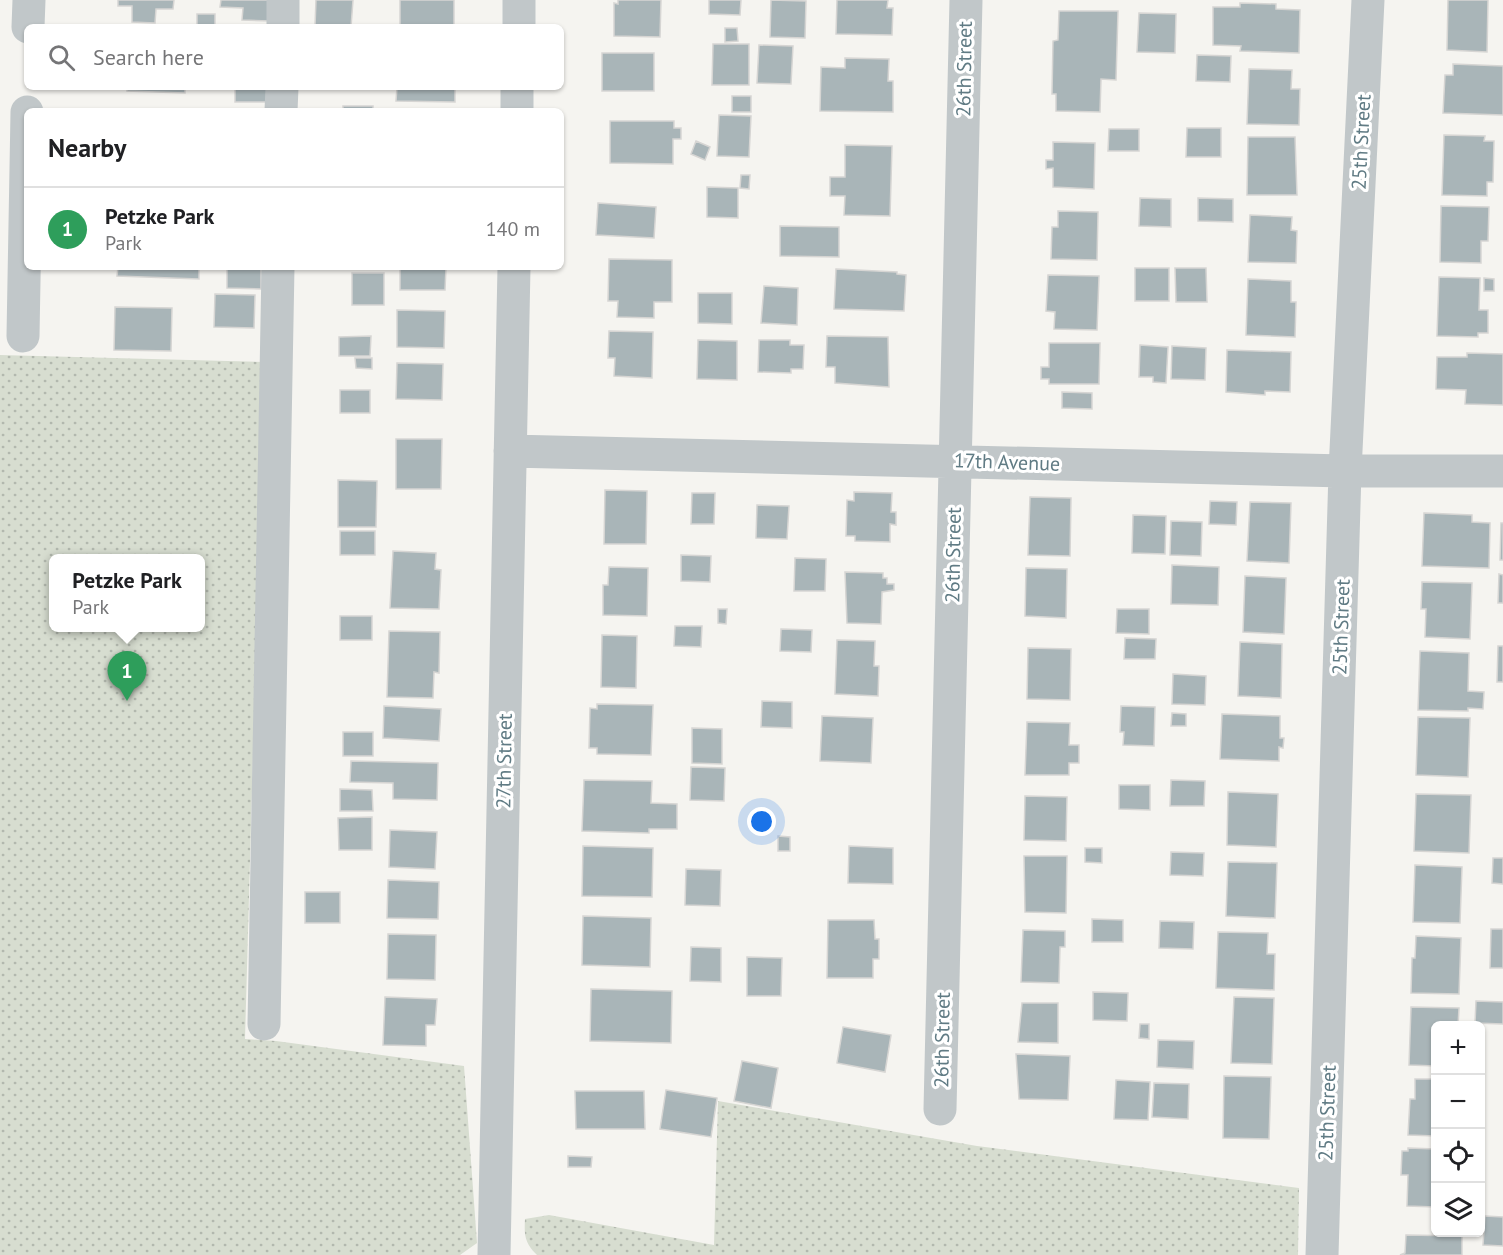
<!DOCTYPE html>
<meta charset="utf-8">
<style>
:root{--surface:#fff;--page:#f6f6f6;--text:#202124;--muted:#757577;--line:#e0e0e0;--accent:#0f766e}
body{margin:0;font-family:"PT Sans",sans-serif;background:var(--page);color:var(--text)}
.controls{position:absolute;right:18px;bottom:18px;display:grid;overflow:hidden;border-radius:9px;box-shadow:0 2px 4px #0004}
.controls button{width:54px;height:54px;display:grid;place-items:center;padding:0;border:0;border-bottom:2px solid var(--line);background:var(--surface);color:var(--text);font:30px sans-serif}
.you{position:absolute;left:762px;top:822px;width:21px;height:21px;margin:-15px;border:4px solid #fff;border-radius:50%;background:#1a73e8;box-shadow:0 0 0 9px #1a73e833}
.badge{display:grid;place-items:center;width:39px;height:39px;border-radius:50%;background:var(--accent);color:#fff;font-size:20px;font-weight:700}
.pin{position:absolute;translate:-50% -50px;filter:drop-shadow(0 2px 3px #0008)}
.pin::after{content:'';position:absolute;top:32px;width:21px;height:18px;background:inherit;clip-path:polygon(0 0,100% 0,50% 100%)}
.popup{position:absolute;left:49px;top:554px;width:156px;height:78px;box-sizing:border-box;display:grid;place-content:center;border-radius:9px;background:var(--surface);filter:drop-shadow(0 2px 4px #0005);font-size:20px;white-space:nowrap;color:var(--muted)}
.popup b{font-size:22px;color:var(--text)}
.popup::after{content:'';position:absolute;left:50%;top:100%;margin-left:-12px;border:12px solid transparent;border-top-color:var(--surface)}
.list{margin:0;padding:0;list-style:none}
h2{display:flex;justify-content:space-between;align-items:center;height:78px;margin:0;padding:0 24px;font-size:26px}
h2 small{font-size:20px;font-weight:400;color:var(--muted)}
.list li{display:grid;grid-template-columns:39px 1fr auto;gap:18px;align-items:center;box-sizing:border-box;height:84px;padding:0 24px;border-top:2px solid var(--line)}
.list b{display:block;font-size:22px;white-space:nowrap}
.list p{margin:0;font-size:20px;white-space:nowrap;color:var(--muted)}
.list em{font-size:20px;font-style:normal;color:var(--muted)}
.icon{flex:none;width:33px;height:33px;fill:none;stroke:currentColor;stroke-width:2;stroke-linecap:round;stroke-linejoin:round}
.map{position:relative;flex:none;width:1503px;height:1255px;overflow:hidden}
.search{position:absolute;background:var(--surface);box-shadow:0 2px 4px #0004;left:24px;top:24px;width:540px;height:66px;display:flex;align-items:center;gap:15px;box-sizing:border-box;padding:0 21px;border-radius:9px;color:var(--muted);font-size:22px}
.panel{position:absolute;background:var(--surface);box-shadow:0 2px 4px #0004;left:24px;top:108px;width:540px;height:162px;border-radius:9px}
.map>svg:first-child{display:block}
.park{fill:url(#park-dots);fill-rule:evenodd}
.building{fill:#a9b5b8;stroke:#d6d5d3;stroke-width:1.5}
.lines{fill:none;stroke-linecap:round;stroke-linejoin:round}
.minor{stroke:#c1c7c9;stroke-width:33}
.labels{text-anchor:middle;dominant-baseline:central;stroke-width:6;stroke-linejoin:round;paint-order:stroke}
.street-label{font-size:20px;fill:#607b84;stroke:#fff}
</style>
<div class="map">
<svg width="1503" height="1255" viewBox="0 0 1503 1255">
<defs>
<pattern id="park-dots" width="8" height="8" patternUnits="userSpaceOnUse" patternTransform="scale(1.5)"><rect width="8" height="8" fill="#d7ddd0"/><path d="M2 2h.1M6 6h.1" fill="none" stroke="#b2b8ae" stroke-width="1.8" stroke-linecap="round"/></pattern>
</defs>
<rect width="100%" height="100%" fill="#f5f4f0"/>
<!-- park -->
<path class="park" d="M0,355L264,362L245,1039L276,1041L464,1066L477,1243L460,1255H0ZM54,558H201V628H54Z
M718,1101L977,1146L1299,1188L1298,1255H537C525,1243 524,1236 525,1219L549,1215L714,1245Z"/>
<!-- building -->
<path class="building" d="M118,0H174L173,9H156L155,23L132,22V6H118Z
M221,0H270V21L242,20L243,8L220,7Z
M316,0H353L351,27L315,26Z
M400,0H454V27H400Z
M618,0H661L660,37L614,36V3L618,4Z
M709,0H741L740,15L709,14Z
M771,0L806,1L805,38L770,37Z
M837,0H888L887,8H893L892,35L836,34Z
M1448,0H1488L1487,52L1447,50Z
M1240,3L1276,4V9L1300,10L1299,53L1240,51L1241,46L1213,45V7H1240Z
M1059,11H1118L1116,80L1101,79L1100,112L1056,111V94H1052L1053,41L1058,40Z
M1139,13L1176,14L1175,53L1137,52Z
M197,14H215V27H197Z
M725,28H737L738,41L725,42Z
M713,44H749V85H712Z
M759,45L793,46L791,84L757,83Z
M602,53H654V91H602Z
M1197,55L1231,56L1230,82L1196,81Z
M845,58L889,59L888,81H893V112L820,111L821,67L845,68Z
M1453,64L1503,66V115L1443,113L1445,75H1453Z
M1249,69L1292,70L1291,89H1300L1299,125L1247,124Z
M127,87H185V93L127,91Z
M235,87H270L271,102H235Z
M397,87H455V102L396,101Z
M732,96H751V112H732Z
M343,106H373V111H343Z
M719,115L751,116L749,157L717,156Z
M610,121H674V128H681V139H673V164L610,163Z
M1187,128H1221V157H1186Z
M1109,129H1139V151H1108Z
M1444,135L1485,136L1484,141H1494L1493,182H1487V196L1442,195Z
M1248,137H1295L1297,195H1247Z
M696,141L710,147L705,160L691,154Z
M1053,142L1095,143L1094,189L1053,187V168L1046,169V160H1053Z
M845,145L892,146L890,216L844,215L845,196H830V177H845Z
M741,175H750L749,189L740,188Z
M707,187L738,188V218L707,217Z
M1140,198L1171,199V227L1139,226Z
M1198,198L1233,199V222L1198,221Z
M598,203L656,207L654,238L596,235Z
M1441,206L1489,207L1488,241H1481V263L1440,262Z
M1058,211L1098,212L1097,260L1051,259L1052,227H1058Z
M1250,215L1292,217L1291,230L1297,231L1296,263L1248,262Z
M780,226L839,227V257L780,256Z
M609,259L672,260V302H654V318L617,317L618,301H608Z
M118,267H199V279L117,276Z
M227,267H261V289L227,288Z
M400,267H446L445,290H400Z
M1135,268H1169V301H1135Z
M1175,268H1206L1207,302H1176Z
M836,269L897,272V274L906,275L904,311L834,309Z
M352,273H384V305H352Z
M1048,275L1099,276L1097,330L1054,329L1055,312L1046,311Z
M1439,277L1480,278L1479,310H1488V333H1478V337L1437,336Z
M1484,278L1494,279V291H1484Z
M1248,279L1291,281V302H1296L1295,337L1246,335Z
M764,286L798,288L797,325L761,323Z
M698,293H732V324L698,323Z
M215,294L255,295L254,328L214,327Z
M115,307L172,308L171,351L114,350Z
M397,310L445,311L444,348L397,347Z
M609,331L653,332L652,378L614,376L615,358H608Z
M371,336L370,356H339V337Z
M827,336L888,337L889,387L835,383V367H826Z
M698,340L737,341V380L697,379Z
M759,340H790V345H804L803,369H791V373L758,372Z
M1049,343H1100L1099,384H1049V379H1041V367H1049Z
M1140,345L1168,347L1166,383L1153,382V377H1139Z
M1172,346L1206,348L1205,380L1171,379Z
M1227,350L1291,352L1290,392L1265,391V395L1226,392Z
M1467,353L1503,354V405L1465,404L1466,390L1436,389L1437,357H1467Z
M355,358H372V369L356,368Z
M397,363L443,364L442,400L396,399Z
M340,390H370V413H340Z
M1062,392L1092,393V409L1062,408Z
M396,439H442L441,489H396Z
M338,480L377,481L376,527H338Z
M605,490L647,491L646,544H604Z
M854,492L892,493L891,512H896V525L890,524V542L855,541V536H846L847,500L854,501Z
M692,493H715L714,524H691Z
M1030,497L1071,498L1070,556L1028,555Z
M1210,501L1237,502L1236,525L1209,524Z
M1250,502L1291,503L1289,563L1247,561Z
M757,505L789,506L787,539L756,538Z
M1424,513L1472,515V522L1490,523L1489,568L1422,566Z
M1133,515L1166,516L1165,554L1132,553Z
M1171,521L1202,522L1201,556L1170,555Z
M1501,523H1503V560H1500Z
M340,531H375V555H340Z
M393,551L436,553L435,569L441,570L439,609L390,608Z
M681,555L711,556L710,582L681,581Z
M795,558L826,559L825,591H794Z
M1172,565L1219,567L1218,605L1171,604Z
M609,567L648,568L647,616L603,615V585H608Z
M1026,568L1067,569L1066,618L1025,616Z
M845,572L883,573V578H887V584H894V590L882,592L881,624L847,623Z
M1499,574L1503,575V603H1498Z
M1245,576L1286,578L1284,634L1243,632Z
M1422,582L1472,583L1470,639L1425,637L1426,609H1421Z
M718,609H727L726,624L718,623Z
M1117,609H1149V634L1116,633Z
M340,616H372V640H340Z
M675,626H702L701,647L674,646Z
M781,629L812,630L811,652L780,651Z
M389,631L440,632L439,673L434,672L433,698L387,697Z
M602,635L637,636L636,688L601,687Z
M1125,638L1156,639L1155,659H1124Z
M837,640L875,641L874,666H879L878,696L835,694Z
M1240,642L1282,644L1281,698L1238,696Z
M1498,646H1503V682H1497Z
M1028,648L1071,649L1070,700L1027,699Z
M1420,651L1469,653L1468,691L1484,692L1483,709L1468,708V711L1418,710Z
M1173,674L1206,676L1205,705L1172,704Z
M762,701L792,702V728L761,727Z
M597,704L653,705L651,755L597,754V748H589L590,708L597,709Z
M384,706L441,709L439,741L383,738Z
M1121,706L1155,707L1154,746L1123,745L1124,732H1120Z
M1172,713L1186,714V726H1171Z
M1222,714L1280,716V738H1284L1283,748L1279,747V761L1220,759Z
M822,716L873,718L871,763L820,761Z
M1418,717L1470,718L1468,777L1416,775Z
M1027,722L1070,723L1069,745H1079V763H1069V775H1025Z
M692,728L722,729V764L692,763Z
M343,732H373V756H343Z
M351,761L438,763L437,800L393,799V783L350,782Z
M691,767L725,768L724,801L690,800Z
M584,780L652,781L651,803L677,804V829H649V833L582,831Z
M1171,780L1205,781L1204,806H1170Z
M1119,785H1150V810L1119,809Z
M340,789L372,790L373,811H340Z
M1228,792L1278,794L1276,847L1227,845Z
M1416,794L1471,795L1469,853L1414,851Z
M1025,796L1067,797L1066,841L1024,840Z
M372,817V850H339L338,818Z
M390,830L437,832L435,869L389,867Z
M778,836L790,837V851H778Z
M583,846L653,848L652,897L582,896Z
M849,846L893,848V884L848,883Z
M1085,848H1102V863L1085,862Z
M1171,852L1204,853L1203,876L1170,875Z
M1024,856H1067L1066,913L1025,912Z
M1493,858H1503V884L1492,883Z
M1228,862L1277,863L1275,918L1226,916Z
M1415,865L1462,867L1460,923L1413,922Z
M686,869L721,870L720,906L685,905Z
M388,880L439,882L438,919L387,918Z
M305,892H340V923H305Z
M583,916L651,918L650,967L582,965Z
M1092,919L1123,920V942H1092Z
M828,920H874L875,939H879V959H873V978H827Z
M1160,921L1194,922L1193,949L1159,948Z
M1491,929H1503V968H1490Z
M1023,930L1065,931V947H1060L1059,983L1021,982Z
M1218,932L1268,933L1267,954H1275L1274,990L1216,988Z
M388,934L436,935L435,980L387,979Z
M1416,936L1461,938L1459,994L1411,993L1412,958H1415Z
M691,947L721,948V982L690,981Z
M747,957L782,958L781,996H747Z
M591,989L672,991L671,1043L590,1041Z
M1093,992L1128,993L1127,1021L1093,1020Z
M385,997L437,999L435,1025H426V1046L383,1045Z
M1234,997L1274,998L1272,1064L1231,1063Z
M1476,1001L1503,1002V1024L1475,1023Z
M1022,1003H1058V1043L1018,1042Z
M1411,1007L1459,1008L1458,1026H1436V1066L1409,1065Z
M1140,1024H1149V1039L1139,1038Z
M843,1027L891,1035L885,1072L837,1063Z
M1158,1040L1194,1041L1193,1069L1157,1067Z
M1016,1054L1070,1056L1068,1100L1019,1099Z
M742,1061L778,1068L771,1108L734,1101Z
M1224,1076L1271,1077L1269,1139L1223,1138Z
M1415,1079H1436V1136L1408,1135L1410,1099H1415Z
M1116,1080L1150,1082L1148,1120L1114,1119Z
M1154,1083L1189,1084L1188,1119L1152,1117Z
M666,1090L717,1098L711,1137L660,1129Z
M575,1091H644L645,1129H576Z
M1408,1148L1436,1149V1207L1407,1206L1408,1175H1401L1402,1151H1408Z
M568,1156L592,1157L591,1167H568Z
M1485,1216L1503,1217V1246L1483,1245Z
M1406,1235L1462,1236V1255H1400L1405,1253Z"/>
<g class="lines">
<!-- minor -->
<path class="minor" d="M28,27L29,0
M283,27V0
M519,27V0
M281,111L282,87
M517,111V87
M23,336L27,112
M510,451L1345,471H1503
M264,1024L278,267
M940,1109L966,0
M494,1255L514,267
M1322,1255L1345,471L1368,0"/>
</g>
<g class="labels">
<!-- street labels -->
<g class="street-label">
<text transform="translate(964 69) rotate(-89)">26th Street</text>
<text transform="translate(1361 142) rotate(-87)">25th Street</text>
<text transform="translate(1007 462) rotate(2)">17th Avenue</text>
<text transform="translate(953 555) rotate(-89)">26th Street</text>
<text transform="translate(1341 627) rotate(-88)">25th Street</text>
<text transform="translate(504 761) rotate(-89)">27th Street</text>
<text transform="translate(942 1040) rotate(-89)">26th Street</text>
<text transform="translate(1327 1113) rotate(-88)">25th Street</text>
</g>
</g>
</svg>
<div class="controls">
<button>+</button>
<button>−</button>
<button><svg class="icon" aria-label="locate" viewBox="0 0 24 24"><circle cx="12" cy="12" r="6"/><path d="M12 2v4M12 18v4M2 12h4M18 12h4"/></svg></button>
<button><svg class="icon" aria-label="layers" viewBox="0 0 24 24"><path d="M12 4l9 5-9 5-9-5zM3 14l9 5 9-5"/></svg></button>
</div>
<div class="you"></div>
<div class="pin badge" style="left:127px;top:701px;background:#2e9e5b">1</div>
<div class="popup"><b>Petzke Park</b>Park</div>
<div class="search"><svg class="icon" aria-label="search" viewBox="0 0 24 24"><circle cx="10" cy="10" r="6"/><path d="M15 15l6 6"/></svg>Search here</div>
<section class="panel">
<h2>Nearby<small></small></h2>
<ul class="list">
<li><span class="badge" style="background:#2e9e5b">1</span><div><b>Petzke Park</b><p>Park</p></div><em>140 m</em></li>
</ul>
</section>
</div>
